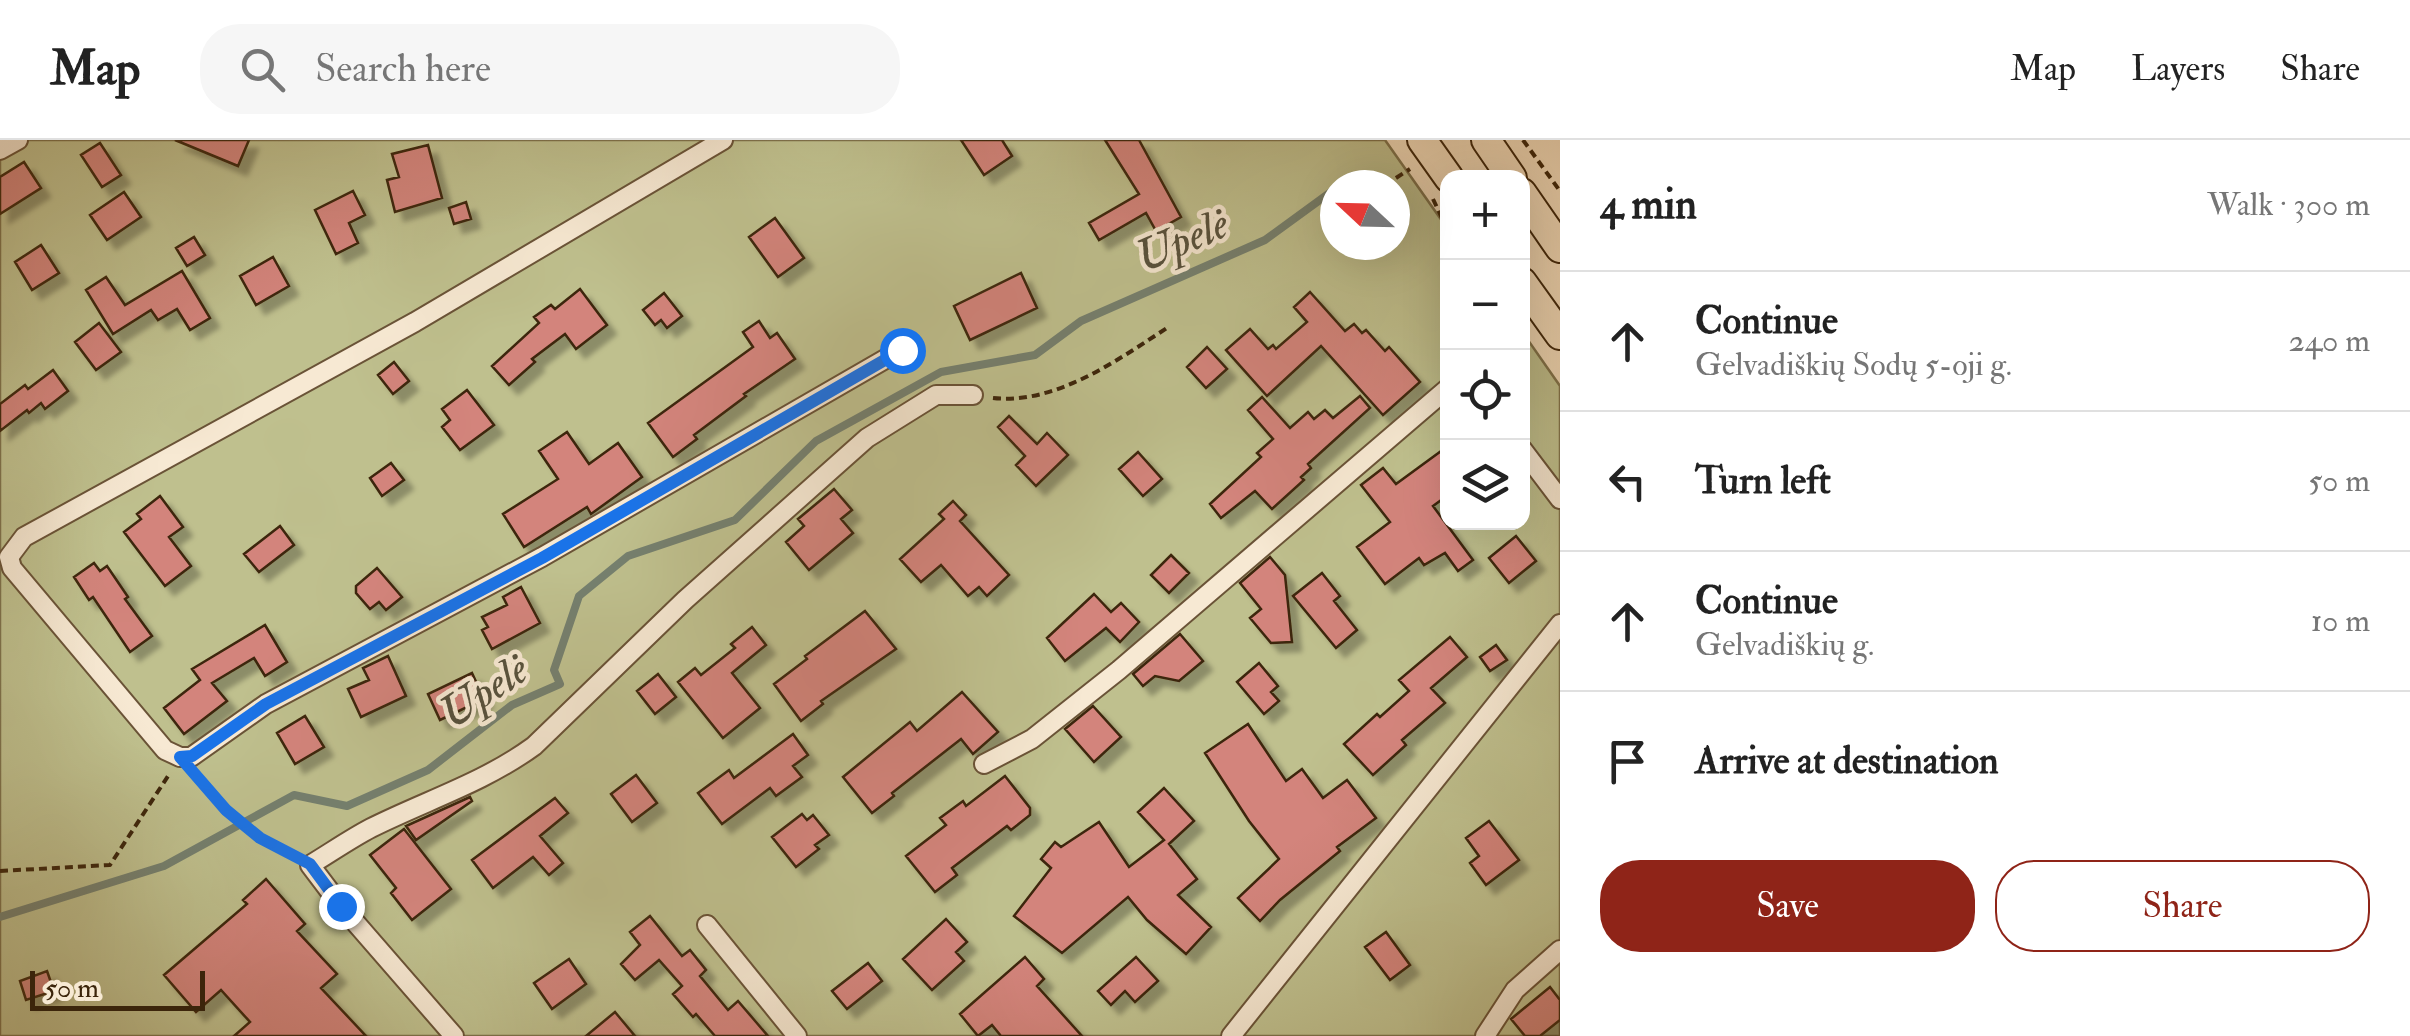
<!DOCTYPE html>
<meta charset="utf-8">
<style>
:root{--surface:#fff;--page:#f6f6f6;--text:#222;--muted:#767676;--line:#e0e0e0;--accent:#8f2418}
body{margin:0;font-family:"IM FELL Double Pica",serif;background:var(--page);color:var(--text)}
.controls{position:absolute;right:30px;top:30px;display:grid;overflow:hidden;border-radius:20px;box-shadow:0 10px 40px #0002}
.controls button{width:90px;height:90px;display:grid;place-items:center;padding:0;border:0;border-bottom:2px solid var(--line);background:var(--surface);color:var(--text);font:50px sans-serif}
.compass{position:absolute;left:1320px;top:30px;width:90px;height:90px;border-radius:50%;background:var(--surface);box-shadow:0 10px 40px #0002;rotate:292deg}
.scale{position:absolute;left:30px;bottom:25px;width:175px;box-sizing:border-box;padding-left:10px;border:5px solid #3c250b;border-top:0;font-size:28px;line-height:35px;white-space:nowrap;color:#3c250b;-webkit-text-stroke:8px #f7e9d3;paint-order:stroke}
.stop{position:absolute;width:30px;height:30px;margin:-22px;border:8px solid #1a73e8;border-radius:50%;background:#fff}
.stop.end{background:#1a73e8;border-color:#fff;box-shadow:0 2px 10px #0008}
.list{margin:0;padding:0;list-style:none}
h2{display:flex;justify-content:space-between;align-items:center;height:130px;margin:0;padding:0 40px;font-size:42px}
h2 small{font-size:32px;font-weight:400;color:var(--muted)}
.list li{display:grid;grid-template-columns:65px 1fr auto;gap:30px;align-items:center;box-sizing:border-box;height:140px;padding:0 40px;border-top:2px solid var(--line)}
.list b{display:block;font-size:38px;white-space:nowrap}
.list p{margin:0;font-size:32px;white-space:nowrap;color:var(--muted)}
.list em{font-size:32px;font-style:normal;color:var(--muted)}
.actions{display:flex;gap:20px;padding:30px 40px}
.actions a{flex:1;padding:22px 0;border:2px solid var(--accent);border-radius:40px;text-align:center;font-size:35px;color:var(--accent)}
.actions .main{background:var(--accent);color:#fff}
.icon{flex:none;width:55px;height:55px;fill:none;stroke:currentColor;stroke-width:2;stroke-linecap:round;stroke-linejoin:round}
.map{position:relative;flex:none;width:1560px;height:896px;overflow:hidden}
header{display:flex;align-items:center;gap:60px;box-sizing:border-box;height:140px;padding:0 50px;background:var(--surface);border-bottom:2px solid var(--line)}
header strong{font-size:48px}
nav{display:flex;gap:55px;margin-inline-start:auto;font-size:35px}
.search{width:700px;height:90px;background:var(--page);display:flex;align-items:center;gap:25px;box-sizing:border-box;padding:0 35px;border-radius:40px;color:var(--muted);font-size:38px}
main{display:flex}
aside{flex:1;background:var(--surface)}
.map>svg:first-child{display:block}
.green{fill:#bfc08e;stroke:#7e724c;stroke-width:2.5;fill-rule:evenodd}
.lines{fill:none;stroke-linecap:round;stroke-linejoin:round}
.stream{stroke:#75806f;stroke-width:8}
.building{fill:#d3847c;stroke:#3c250b;stroke-width:2.5;filter:url(#shadow)}
.minor-casing{stroke:#6a5337;stroke-width:22}
.primary-casing{stroke:#3c250b;stroke-width:32}
.path{stroke:#3c250b;stroke-width:4;stroke-dasharray:8 5;stroke-linecap:butt}
.minor{stroke:#f7e9d3;stroke-width:18}
.primary{stroke:#f3ddbc;stroke-width:28}
.route{stroke:#1a73e8;stroke-width:12}
.labels{text-anchor:middle;dominant-baseline:central;stroke-width:9;stroke-linejoin:round;paint-order:stroke}
.water-label{font-size:45px;font-style:italic;fill:#58523d;stroke:#f7e9d3}
</style>
<header>
<strong>Map</strong>
<div class="search"><svg class="icon" aria-label="search" viewBox="0 0 24 24"><circle cx="10" cy="10" r="6"/><path d="M15 15l6 6"/></svg>Search here</div>
<nav><a>Map</a><a>Layers</a><a>Share</a></nav>
</header>
<main>
<div class="map">
<svg width="1560" height="896" viewBox="0 0 1560 896">
<defs>
<filter id="shadow"><feDropShadow dx="9" dy="9" stdDeviation="2.5" flood-color="#0004"/></filter>
</defs>
<rect width="100%" height="100%" fill="#f3ddbc"/>
<filter id="stains"><feTurbulence type="fractalNoise" baseFrequency=".002" numOctaves="4"/><feColorMatrix values="0 0 0 0 .2 0 0 0 0 .09 0 0 0 0 .02 0 0 0 .5 -.17"/></filter>
<radialGradient id="worn" r=".72"><stop offset=".6" stop-color="#630" stop-opacity="0"/><stop offset="1" stop-color="#630" stop-opacity=".3"/></radialGradient>
<!-- green -->
<path class="green" d="M0,0H1385L1447,88L1448,382H1522L1523,193L1560,246V896H0ZM1335,45H1395V105H1335Z"/>
<g class="lines">
<!-- stream -->
<path class="stream" d="M1340,45L1352,36
M0,777L164,726L294,655L347,666L428,630L512,565L560,544L554,530L579,456L628,416L735,380L816,301L941,232L1035,215L1081,181L1265,100L1335,49"/>
</g>
<!-- building -->
<path class="building" d="M175,0H249L238,26Z
M961,0H1002L1012,16L984,35Z
M1105,0H1139L1181,77L1156,91L1146,73L1099,100L1089,83L1139,54Z
M100,3L121,35L102,47L81,15Z
M428,5L442,58L395,72L387,40L399,37L392,14Z
M24,22L41,48L0,74V37Z
M353,51L365,75L349,83L358,103L336,114L315,70Z
M124,52L141,77L107,100L90,75Z
M466,62L471,79L454,84L449,68Z
M775,78L804,118L778,137L749,97Z
M194,97L205,115L187,126L176,108Z
M41,105L59,133L32,150L15,122Z
M273,117L289,146L256,165L240,136Z
M182,131L210,178L190,190L177,169L158,180L151,170L113,194L86,150L106,137L125,165Z
M1021,133L1037,168L970,200L954,166Z
M580,149L607,185L576,209L565,194L532,219L535,222L509,245L492,226L539,183L534,177L551,165L555,169Z
M1310,152L1345,191L1354,184L1362,193L1366,190L1385,211L1389,207L1420,242L1383,275L1321,206L1267,256L1226,210L1250,189L1268,209L1273,205L1276,209L1307,182L1294,167Z
M664,153L682,176L667,188L661,180L655,185L643,170Z
M759,181L770,198L777,193L795,219L744,254L746,256L694,295L697,299L673,317L648,283L753,207L743,192Z
M99,183L121,212L96,230L75,202Z
M1207,207L1227,229L1206,248L1187,227Z
M394,222L409,241L393,254L378,235Z
M53,230L68,251L45,269L41,263L29,273L27,270L0,291V264L25,245L28,249Z
M467,250L494,285L460,310L442,287L450,280L442,269Z
M1360,256L1370,268L1308,324L1311,328L1301,337L1304,340L1272,369L1255,351L1221,378L1210,364L1261,317L1257,313L1273,299L1248,270L1262,257L1290,288L1308,272L1314,279L1325,270L1333,278Z
M1009,276L1037,304L1047,293L1068,315L1036,346L1016,325L1025,316L998,287Z
M567,292L589,324L618,303L642,337L591,374L587,367L524,407L503,374L558,339L539,311Z
M1448,306V355L1433,366L1473,420L1458,431L1445,413L1424,425L1419,418L1385,444L1357,407L1390,382L1361,345L1383,328L1396,344Z
M1138,312L1162,339L1143,356L1119,329Z
M391,323L404,340L382,356L370,338Z
M834,349L852,370L841,379L853,393L809,430L786,402L804,386L798,379Z
M160,356L183,387L169,397L191,426L165,446L124,392L141,379L137,374Z
M953,361L966,375L960,381L1009,435L987,456L979,447L968,456L941,425L921,442L900,419L944,379L939,374Z
M280,386L294,405L259,432L244,414Z
M1516,396L1536,421L1509,443L1489,418Z
M1171,415L1189,433L1169,453L1151,435Z
M1270,417L1285,435L1292,502L1271,503L1250,478L1261,469L1240,443Z
M94,423L100,431L107,426L128,457L125,459L152,496L130,512L93,457L89,460L74,437Z
M377,428L402,457L386,470L379,462L370,469L356,453V446Z
M1322,433L1340,456L1334,461L1357,490L1336,508L1293,456Z
M521,447L540,483L492,509L482,490L488,487L482,477L507,465L503,457Z
M1094,454L1111,472L1121,463L1139,482L1120,502L1106,488L1065,521L1047,498Z
M865,471L896,509L821,561L823,564L801,581L774,544L807,519L805,516Z
M265,485L287,522L265,536L254,518L212,543L227,561L184,594L164,568L200,540L192,529Z
M752,487L766,505L732,533L760,568L723,598L678,542L695,528L701,535L735,508L731,504Z
M1180,494L1203,521L1179,541L1155,536L1143,546L1133,534Z
M1450,497L1467,517L1431,548L1445,563L1402,600L1406,605L1373,635L1344,604L1377,574L1380,577L1409,551L1399,540Z
M1496,505L1507,520L1490,531L1480,517Z
M388,516L406,556L361,577L348,549L369,540L363,528Z
M1259,523L1278,546L1271,552L1279,561L1264,574L1237,542Z
M472,533L484,559L440,580L428,554Z
M658,534L676,557L655,574L637,551Z
M962,552L998,592L973,614L961,599L892,653L894,656L872,673L843,637L910,582L917,591Z
M1093,566L1121,597L1094,622L1065,589Z
M305,576L324,607L295,624L277,593Z
M1248,584L1286,641L1302,629L1323,658L1347,640L1376,678L1337,707L1340,711L1280,760L1260,781L1238,758L1279,719L1249,681L1205,613Z
M793,594L808,615L793,626L802,637L776,656L770,648L722,684L698,653L729,630L734,638Z
M636,635L657,663L632,682L611,654Z
M1005,636L1030,668V675L1011,690L1007,686L952,728L957,735L935,752L906,716L946,685L940,678L963,661L966,666Z
M1164,648L1194,681L1169,704L1197,739L1178,755L1211,787L1186,814L1147,780L1128,757L1062,813L1014,776L1051,728L1041,719L1055,702L1061,707L1099,682L1129,727L1164,700L1138,672Z
M470,657L472,661L416,700L406,686Z
M555,658L568,673L540,696L563,723L549,735L533,717L493,748L472,720Z
M802,674L807,680L813,675L829,695L815,705L819,709L796,727L772,697Z
M1489,681L1519,720L1486,745L1470,723L1479,716L1466,698Z
M404,689L451,749L412,780L391,753L396,748L370,715Z
M266,739L305,784L297,791L337,834L321,848L366,896H234L250,882L221,850L196,872L164,835L247,764L243,760Z
M650,776L682,816L690,810L706,830L700,836L728,870L738,861L768,896H715L696,874L693,877L673,854L682,846L659,820L635,840L621,824L640,805L630,792Z
M946,779L967,802L956,812L964,821L932,850L903,819Z
M1386,792L1410,825L1390,840L1365,807Z
M1025,817L1044,839L1037,846L1082,896H1001L992,885L978,896L960,874Z
M1136,817L1158,841L1135,862L1125,851L1111,865L1098,851Z
M569,819L586,844L552,869L534,843Z
M868,823L882,841L847,869L832,851Z
M47,831L54,851L26,860L20,841Z
M1550,847L1560,860V880L1540,896H1525L1511,879Z
M615,872L635,896H586Z"/>
<g class="lines">
<defs>
<path id="minor" d="M723,0L415,182L24,397L9,417L12,428L165,610L180,617H191L266,564L542,417L901,210
M0,10L18,0
M1522,309L1560,359
M984,624L1032,599L1119,530L1448,248
M707,785L797,896
M454,896L341,766L310,725C330,713 350,699 371,688C427,660 483,643 534,606L685,460L867,298L936,255H973
M1231,896L1560,484
M1485,896L1515,850L1560,810"/>
<path id="primary" d="M1422,0L1449,38
M1486,0L1512,38
M1522,53L1560,108
M1522,142L1560,195"/>
</defs>
<!-- minor casing -->
<use href="#minor" class="minor-casing"/>
<!-- primary casing -->
<use href="#primary" class="primary-casing"/>
<!-- path -->
<path class="path" d="M1523,0L1560,51
M1385,45L1410,29
M1433,59L1448,91
M1326,80L1335,75
M993,258C1056,265 1119,219 1170,186
M197,636C226,670 254,694 293,715
M0,731L110,725L170,633"/>
<!-- minor -->
<use href="#minor" class="minor"/>
<!-- primary -->
<use href="#primary" class="primary"/>
</g>
<g class="lines">
<!-- route -->
<path class="route" d="M341,766L310,724L260,698L226,670L180,617L192,616L266,564L542,418L902,210"/>
</g>
<g class="labels">
<!-- water labels -->
<g class="water-label">
<text transform="translate(1182 101) rotate(-24)">Upelė</text>
<text transform="translate(484 552) rotate(-34)">Upelė</text>
</g>
</g>
<rect width="100%" height="100%" filter="url(#stains)"/>
<rect width="100%" height="100%" fill="url(#worn)"/>
</svg>
<div class="controls">
<button>+</button>
<button>−</button>
<button><svg class="icon" aria-label="locate" viewBox="0 0 24 24"><circle cx="12" cy="12" r="6"/><path d="M12 2v4M12 18v4M2 12h4M18 12h4"/></svg></button>
<button><svg class="icon" aria-label="layers" viewBox="0 0 24 24"><path d="M12 4l9 5-9 5-9-5zM3 14l9 5 9-5"/></svg></button>
</div>
<svg class="compass" viewBox="-18 -18 36 36"><path d="M0-13l5 13h-10z" fill="#e53935"/><path d="M0 13l5-13h-10z" fill="#767676"/></svg>
<div class="scale">50 m</div>
<div class="stop" style="left:902px;top:210px"></div>
<div class="stop end" style="left:341px;top:766px"></div>
</div>
<aside>
<h2>4 min<small>Walk · 300 m</small></h2>
<ul class="list">
<li><svg class="icon" aria-label="ahead" viewBox="0 0 24 24"><path d="M12 20V5M6 11l6-6 6 6"/></svg><div><b>Continue</b><p>Gelvadiškių Sodų 5-oji g.</p></div><em>240 m</em></li>
<li><svg class="icon" aria-label="left" viewBox="0 0 24 24"><path d="M17 20v-9H6M10 6l-5 5 5 5"/></svg><div><b>Turn left</b></div><em>50 m</em></li>
<li><svg class="icon" aria-label="ahead" viewBox="0 0 24 24"><path d="M12 20V5M6 11l6-6 6 6"/></svg><div><b>Continue</b><p>Gelvadiškių g.</p></div><em>10 m</em></li>
<li><svg class="icon" aria-label="arrive" viewBox="0 0 24 24"><path d="M6 21V4h12l-3 4 3 4H6"/></svg><div><b>Arrive at destination</b></div></li>
</ul>
<div class="actions"><a class="main">Save</a><a>Share</a></div>
</aside>
</main>
